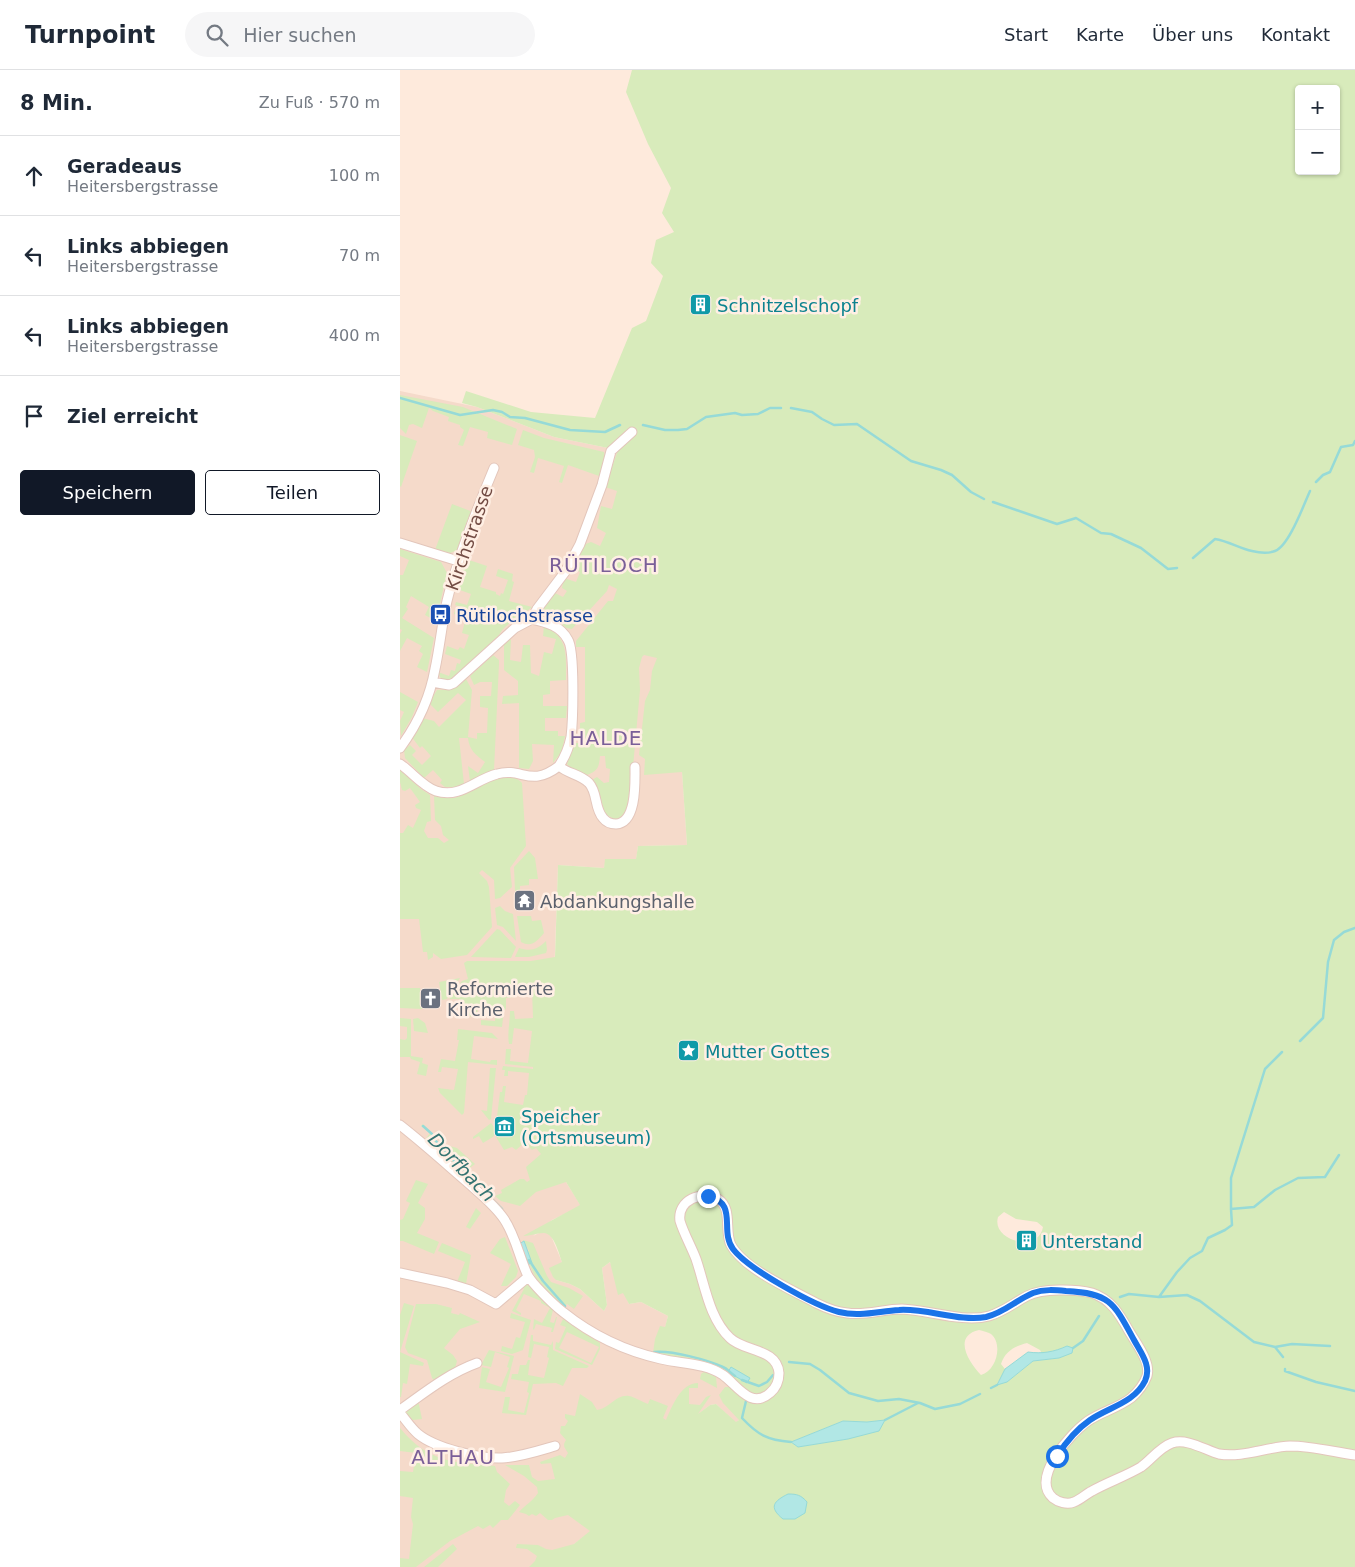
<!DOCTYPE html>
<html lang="de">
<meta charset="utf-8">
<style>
:root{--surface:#fff;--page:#f6f6f7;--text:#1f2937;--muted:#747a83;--line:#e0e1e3;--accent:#111827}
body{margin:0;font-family:"DejaVu Sans",sans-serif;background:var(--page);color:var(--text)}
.controls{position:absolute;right:15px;top:15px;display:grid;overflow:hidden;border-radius:5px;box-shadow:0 1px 4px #0004}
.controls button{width:45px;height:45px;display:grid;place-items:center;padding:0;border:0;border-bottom:1px solid var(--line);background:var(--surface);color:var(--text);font:25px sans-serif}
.stop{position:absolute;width:15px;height:15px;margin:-11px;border:4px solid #1a73e8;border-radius:50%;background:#fff}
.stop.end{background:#1a73e8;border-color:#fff;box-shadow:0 1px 5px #0008}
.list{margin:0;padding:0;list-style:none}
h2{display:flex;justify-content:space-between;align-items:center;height:65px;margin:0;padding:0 20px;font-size:21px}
h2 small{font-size:16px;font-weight:400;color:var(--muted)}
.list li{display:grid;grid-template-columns:32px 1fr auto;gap:15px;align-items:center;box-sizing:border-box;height:80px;padding:0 20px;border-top:1px solid var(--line)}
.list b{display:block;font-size:19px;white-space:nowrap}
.list p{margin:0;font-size:16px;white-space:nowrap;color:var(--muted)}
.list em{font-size:16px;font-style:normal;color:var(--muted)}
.actions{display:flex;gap:10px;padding:15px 20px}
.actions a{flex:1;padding:11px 0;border:1px solid var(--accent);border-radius:5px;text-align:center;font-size:18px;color:var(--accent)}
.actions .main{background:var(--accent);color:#fff}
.icon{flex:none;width:28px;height:28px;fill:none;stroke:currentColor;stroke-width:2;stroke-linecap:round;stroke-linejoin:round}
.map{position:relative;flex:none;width:955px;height:1497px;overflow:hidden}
header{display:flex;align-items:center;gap:30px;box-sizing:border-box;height:70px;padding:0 25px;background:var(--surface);border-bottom:1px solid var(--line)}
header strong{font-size:24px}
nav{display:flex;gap:28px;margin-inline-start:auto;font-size:18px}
.search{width:350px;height:45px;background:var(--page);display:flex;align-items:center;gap:12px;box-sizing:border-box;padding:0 18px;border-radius:28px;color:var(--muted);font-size:19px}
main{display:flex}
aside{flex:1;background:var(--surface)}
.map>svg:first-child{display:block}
.residential{fill:#f5daca}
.green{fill:#d8ebbb;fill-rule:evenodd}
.water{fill:#b1e7e5;stroke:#96dad7}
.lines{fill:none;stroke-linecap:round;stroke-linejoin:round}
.stream{stroke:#96dad7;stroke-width:2.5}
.minor-casing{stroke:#e3c6bb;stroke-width:11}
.minor{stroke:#fff;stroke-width:9}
.route{stroke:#1a73e8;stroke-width:6}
.labels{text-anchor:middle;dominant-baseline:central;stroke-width:5;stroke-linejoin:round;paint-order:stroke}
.culture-label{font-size:18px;fill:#0d838f;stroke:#ffefe4;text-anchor:start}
.street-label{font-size:18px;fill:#734c44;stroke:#ffefe4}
.transit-label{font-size:18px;fill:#164399;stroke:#ffefe4;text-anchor:start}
.worship-label{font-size:18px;fill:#5b616d;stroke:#ffefe4;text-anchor:start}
.water-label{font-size:19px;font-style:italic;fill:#357472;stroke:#ffefe4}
.quarter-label{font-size:20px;letter-spacing:1px;fill:#7a5f98;stroke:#ffefe4}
</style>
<header>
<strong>Turnpoint</strong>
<div class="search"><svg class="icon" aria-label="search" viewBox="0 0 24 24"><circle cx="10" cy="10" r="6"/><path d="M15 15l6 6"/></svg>Hier suchen</div>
<nav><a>Start</a><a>Karte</a><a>Über uns</a><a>Kontakt</a></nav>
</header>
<main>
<aside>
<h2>8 Min.<small>Zu Fuß · 570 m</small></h2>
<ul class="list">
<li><svg class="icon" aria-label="ahead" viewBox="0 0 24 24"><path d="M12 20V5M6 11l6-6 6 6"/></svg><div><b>Geradeaus</b><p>Heitersbergstrasse</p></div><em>100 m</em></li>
<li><svg class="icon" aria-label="left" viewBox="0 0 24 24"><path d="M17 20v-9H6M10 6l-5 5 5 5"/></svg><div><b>Links abbiegen</b><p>Heitersbergstrasse</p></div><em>70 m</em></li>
<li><svg class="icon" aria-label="left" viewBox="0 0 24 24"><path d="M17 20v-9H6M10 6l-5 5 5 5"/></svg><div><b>Links abbiegen</b><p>Heitersbergstrasse</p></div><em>400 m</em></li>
<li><svg class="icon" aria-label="arrive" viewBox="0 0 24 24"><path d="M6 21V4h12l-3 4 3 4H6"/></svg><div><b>Ziel erreicht</b></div></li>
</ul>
<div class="actions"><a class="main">Speichern</a><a>Teilen</a></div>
</aside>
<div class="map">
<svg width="955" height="1497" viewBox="0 0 955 1497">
<rect width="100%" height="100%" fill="#feeadc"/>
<!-- residential -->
<path class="residential" d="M0,321L77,337L154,367L218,380L217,421L266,466L287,775L238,776L236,790L206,789L204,798L158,795L154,908L139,953L128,1035L149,1085L181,1136L152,1150L133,1166L141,1162L148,1163L151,1166L162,1192L156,1210L170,1214L180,1219L204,1241L207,1235L202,1198L210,1192L229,1234L241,1232L268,1246L265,1258L345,1322L339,1350L336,1353L316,1334L310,1335L278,1360L198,1449L190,1462L144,1497H0Z"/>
<!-- green -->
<path class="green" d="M232,0H955V1497H129L135,1491L137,1486L127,1479L116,1478L117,1474L138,1475L146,1479L152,1480L174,1474L190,1461L168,1445L155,1448L152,1450H148L140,1443L136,1446L132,1444L129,1446L126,1444L119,1442C125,1435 133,1431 138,1423L137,1417L124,1406L105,1395H129L132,1407L138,1411L155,1409L151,1393L141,1394L140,1392L160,1385L165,1388L168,1383C165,1378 162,1376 166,1370L160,1363L161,1356H165L168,1351L165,1348V1344L175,1346L180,1324L192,1332L197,1340C209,1339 216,1324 229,1326C235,1327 242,1332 248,1334L250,1329L268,1336L263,1348L266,1350C272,1336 281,1313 298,1313V1318H289V1334L300,1335L306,1327L311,1325L298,1344L310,1335L316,1334L336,1352L339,1350L323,1333L319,1325L325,1317H330L343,1329L345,1322L328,1305L253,1283L255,1269L260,1256L265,1257L268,1246L241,1232L229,1234L223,1223L218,1225L210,1192L202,1198L207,1235L204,1241L180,1219L170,1214L156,1210L153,1207L149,1198L162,1192C159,1184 154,1162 143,1163C137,1163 130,1166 123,1166L180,1135L166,1112L136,1122L120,1136L101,1131L95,1126L102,1123L101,1120L120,1109H124L127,1112L130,1110L126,1097L141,1084L136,1078L132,1080L125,1072L116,1080L112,1077L104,1080L96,1067L97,1064L112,1059L109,1050L99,1054L100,1057H98L93,1051L97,1047L100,1022H102L103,1016H106L104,1032L123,1035L125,1025H127L129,1003L108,1001V1006H104L105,1000H102L103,996L133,999V997L105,994L106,979H111L110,991L128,993L132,961L114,958L112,974H109C107,964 110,952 110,941H114L115,949L133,948L132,920L114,921V927L106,928V939L104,940L102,957L81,955V950L95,951L96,937L78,936L77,943L71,947L65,942H60V929H50L49,927L62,911L68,909L64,893L67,891H131L155,887L158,795L204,798L205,789H236L238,776L287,775L282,702L244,705L245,689L239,685L245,631L250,620L252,601L257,588L244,585L242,587L239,598L240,620L233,697L230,701L231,710L226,744L222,748L214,749L205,744L199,722L192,710L197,707L204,713L209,712L210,699L206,698L205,686H200C199,697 198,701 187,705L170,697L167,694L174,673H180V653L185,652V577H176V571L208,531H213L217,519L209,515L207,521L172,559L166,558L157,550L141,544V541L155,523L163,527L167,521L162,518L164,508L176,512L180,502L171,497L183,475L191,472L200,476L206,463L197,458L201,436L212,439L217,421L205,417L218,380L154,367L77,337L62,333L66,321L131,342L195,348L232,258L246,251L263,206L251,193L256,170L274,162L262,143L271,118L248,74L226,22ZM899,19H936V101H899ZM604,1142L616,1149L637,1152L643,1157C639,1183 591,1171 598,1147ZM579,1260C583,1261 588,1262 591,1264C603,1274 597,1300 581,1305C569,1293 552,1266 579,1260ZM627,1273L640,1280L642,1284L659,1280L667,1276L659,1288L633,1291L607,1312H598L602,1308L605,1299L601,1294C605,1281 615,1276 627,1273ZM484,1350L448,1369L398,1377L391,1372L443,1351L467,1352Z
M0,325L63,337L117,359L112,375L87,368L88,362L70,357L63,376L58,375L64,360L60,357V355L48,351L49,347L33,341L29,338L22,358L13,354L9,355L6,364L0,358Z
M123,360L144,368L204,382L205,387L199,406L168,395L162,413L159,412L164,396L138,388L134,403L130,402L135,387L134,380L118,375Z
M0,365L17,371L1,417L0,416Z
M52,434L73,442L58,480L50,483L35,480Z
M0,479L41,492L47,503L36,551L25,545L29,537L11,526L6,537L8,539L2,548L34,568L27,602L17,597L23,584L19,581L22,576L7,568L0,581V564L2,560L0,559V505H3L9,490L0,486Z
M63,488L87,496L80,517L96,522V524L100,526L101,523L103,524L108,510L96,506L98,499L113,504L112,511L114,512L109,531L132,537C122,546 102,554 98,568L51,610L48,611L41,609L38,602L49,606L51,600L55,601L57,593L60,594L61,590L45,584L47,576L58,580L60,577L64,579L69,565L62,563L66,548L54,544L55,540L62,542L64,538L55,535L56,532L67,535L71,524L57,519L58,515L56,514Z
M144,556C169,567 166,586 166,610L150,611V624L143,625V636H167L166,648H145V661H158V666H165L162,681L153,693L154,675L132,674L133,691L129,699L119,698V633L102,634L103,626L118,625V611L104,600V574L111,569L110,590L121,592L123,575H130L131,603L139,606L144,582L152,584L156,569L143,566Z
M93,585L99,590V594L94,700L70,711L68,696L78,703L85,692C76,685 69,680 68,668H59L64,714L55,717H45L40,713L42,710L33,700L24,708L5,688L4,680L10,675L16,681L12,685L22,695L31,686L22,676L20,678L11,666L22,648L34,651L39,657L66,630L58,623L38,642L29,633L37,620C53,619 54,621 66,609L72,620L68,667L77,669V663H87L88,638L80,637V626H91L92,612H80L74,615L70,606Z
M0,622L18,632L12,647L1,666L0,651L4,642L0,640Z
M0,700L21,719L30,725L31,751L27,752L24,761L28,768H38L44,773L49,770L43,765L41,756L35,750L34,726C39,727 47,728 53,728C71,725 106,694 122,713L126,776L110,798L112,817L100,828L95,829L94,810L82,800L79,803L87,811L89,817L92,857L67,885L41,889L33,883V887L28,890L27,882H23L19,849H0V763H3L8,755L13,758L21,740L16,738L15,735L20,732L10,718L5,721L2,720L0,712Z
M129,781L135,788L138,809H129V815L120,816V821H115L114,797Z
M100,836L105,841L113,844L116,871L103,857L97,855L95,838Z
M117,846H131L132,851L141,850L144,863C137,871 132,878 121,872Z
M97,859L100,860L116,877L111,888L71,887Z
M146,871L147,880L146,883L129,887H115L119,878C131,882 138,879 146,871Z
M60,908L48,926L47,929L42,930L39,912Z
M0,918H20L22,939L0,938Z
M0,948L11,949V986L23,988L22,993L28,995L26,1006L17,1004L20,992L11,989L10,987H0V969L5,970L7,968V957L0,956Z
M18,948L25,953L28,963L14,961L13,949Z
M58,959L92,963L98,969L74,966L71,989L90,992L91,990H97V995L68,992L64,1043L62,1045L40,1023L38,1018L54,1020L58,999L42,997L41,1002H38L41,989L55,991L59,970H57Z
M90,998H96L91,1049L89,1050L81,1040L87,1041Z
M91,1053L97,1061L93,1067L83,1073L79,1066L73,1069V1067Z
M23,1054L37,1069L32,1075L25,1070L30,1063L21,1056Z
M42,1074L57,1078L75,1094L63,1103L37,1079Z
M16,1110L28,1114L18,1133L25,1138V1149L17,1163L39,1172L34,1184L3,1171H0V1150L3,1149L10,1133L6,1131Z
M76,1138L81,1143L70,1159L66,1157Z
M105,1167L118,1201L116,1207L107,1216H101L111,1194L90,1183L100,1169Z
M123,1170L133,1173L147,1206L151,1212L169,1218L183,1226L174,1239L167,1234L164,1237L138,1212L129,1194L131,1192L127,1182L129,1181Z
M42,1173L71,1185L66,1214L57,1212L65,1192L38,1181Z
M125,1215H130L151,1237L153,1240L150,1252L154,1253L156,1247H157L153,1262H151L152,1258L136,1254L134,1260L133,1259L134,1249L142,1253L150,1238L141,1233V1231L124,1224L116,1240L121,1243V1245L112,1241L124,1219L122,1216Z
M4,1233L14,1236L0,1282L24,1293L23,1296L10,1294L7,1314L3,1313L1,1327H0V1245Z
M16,1234H36L52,1238L51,1243L59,1245L60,1243L80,1252L60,1259L44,1278L53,1285L57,1291L55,1298L35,1311L32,1308L27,1290L8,1283L5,1277Z
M111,1243L131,1250L123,1280L112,1284L101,1281L102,1276L112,1279L116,1267L120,1268L125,1252L110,1248Z
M163,1249L200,1273V1279L192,1295L155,1279L156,1272L159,1273L166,1257L160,1255ZM167,1262L199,1277L191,1293L159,1278Z
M131,1265H133V1271L151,1275L153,1271V1280L189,1296L187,1298H172L163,1316L156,1313L133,1314L126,1345L102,1343L105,1327H110L108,1340L124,1343L129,1323L127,1322L129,1312L111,1309L112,1304H118L120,1295H126L128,1290H130L128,1305L144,1308L149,1288L147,1287L149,1277L134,1274L131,1288L128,1287Z
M89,1280L114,1286L105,1322L79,1318L82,1297L90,1299L86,1312L101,1317L109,1298L107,1297L110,1287L95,1282L91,1297L81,1295Z
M305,1301L316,1307L317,1318L300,1309L301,1304Z
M18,1330L22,1349L13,1350L7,1346L6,1341Z
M0,1358C29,1393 53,1392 95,1396L97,1402L110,1414L106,1420L104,1432L109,1436L115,1431L120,1435L108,1450H101L93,1458L90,1455L83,1459L78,1456L50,1471L16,1497H0V1488L9,1489L13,1454L11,1447L13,1428L0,1426V1401L13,1402L16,1383L0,1381Z
M53,1474L57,1479L38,1497H24Z"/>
<!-- water -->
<path class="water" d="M124,1171L132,1193L129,1194L119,1174Z
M667,1276L673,1278L672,1283L659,1288L633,1291L607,1312L597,1315L605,1299L628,1282C642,1284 654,1282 667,1276Z
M331,1297L350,1308L347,1313L328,1302Z
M485,1350L479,1361L448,1369L398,1377L391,1372L443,1351L467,1352Z
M388,1424C397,1424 401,1425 407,1432L405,1443L395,1449H383C368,1437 374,1431 388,1424Z"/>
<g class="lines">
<!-- stream -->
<path class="stream" d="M0,328L60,345L93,340L102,342L110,347L125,348L170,360L205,362L220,355
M391,338L412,342L422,349L434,355L457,354L511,391L541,400L552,405L571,422L584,429
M243,355L265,360H278L287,359L306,347L335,343L342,345L358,344L370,338H381
M916,412L923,405L930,402L941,377L953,375L955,371
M593,432L657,454L676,448L701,463L711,464L741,478L768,499L777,498
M793,488L815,469C828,471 839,478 852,481C860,483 867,484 875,481C889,476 904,434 910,421
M900,971L923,948L928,892L934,870L944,862L955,858
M23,1056L32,1064L35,1070L60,1098L102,1139
M831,1139V1108L865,999L882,982
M129,1190L143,1211L165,1236
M720,1227L729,1224L759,1227L787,1225L800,1231L854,1272L875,1277L892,1274L930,1276
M759,1227L777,1202L790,1188L802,1181L808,1168L825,1160L832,1155L831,1139L854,1137L875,1120L898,1108L925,1107L939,1085
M875,1277L883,1287
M673,1278L683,1271L699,1246
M254,1282C271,1280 308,1290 323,1297C328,1299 330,1303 335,1306
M389,1292L410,1294L420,1300L449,1323L478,1331L499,1329L520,1333L535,1339L560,1334L580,1324
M885,1299V1301L916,1312L955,1321
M342,1310L359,1316L367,1312L373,1305
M591,1318L597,1315
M346,1331L342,1348C358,1365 367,1370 391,1372
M485,1350L518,1333"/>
<defs>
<path id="minor" d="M0,473L58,491
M132,549C146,552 161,556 168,570C175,581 173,651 171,667C169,677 165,687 159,696
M32,612L49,615L54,613L115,558L132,549L137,539L165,502L180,474L202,415L211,381L232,362
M0,678C17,655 30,627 35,599C40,576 42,553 47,531C58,486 76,441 94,398
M0,694C12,702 22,716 36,721C60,729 76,709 97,704C123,697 130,718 159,696C168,704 180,704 189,713C198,723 194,738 203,748C206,752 211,754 216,754C237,753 235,712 235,697
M0,1055C23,1073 44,1092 66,1111C79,1123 94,1134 104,1149C115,1165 119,1186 127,1204C131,1213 155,1236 163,1242C193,1266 225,1281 261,1289C282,1294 305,1293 323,1305C337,1315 351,1340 370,1323C376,1318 379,1311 379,1303C377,1278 344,1282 330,1268C309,1248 305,1215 296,1189C291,1176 284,1164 280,1151C277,1130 302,1120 318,1129C333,1138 324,1162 331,1175C344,1199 392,1220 416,1233C426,1238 436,1242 447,1243C466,1246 483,1239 502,1239C528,1240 564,1253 589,1246C603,1242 614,1233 627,1226C642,1218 676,1219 692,1223C711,1229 720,1245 729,1261C736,1273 751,1292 747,1306C744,1314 738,1322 731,1328C718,1338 701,1342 688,1351C671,1363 630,1408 653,1428C658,1432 667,1435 674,1432C680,1430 686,1424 692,1421C708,1412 726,1406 741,1397C751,1390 760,1377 772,1373C787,1368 805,1380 819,1384C842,1388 867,1377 890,1376C911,1376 934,1382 955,1385
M0,1203L47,1213L70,1220L96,1234L128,1207
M0,1340C24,1323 49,1303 77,1293
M0,1343C6,1350 11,1358 18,1364C35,1378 79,1389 102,1388C120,1387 138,1381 155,1376"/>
</defs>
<!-- minor casing -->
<use href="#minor" class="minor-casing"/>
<!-- minor -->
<use href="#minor" class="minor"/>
</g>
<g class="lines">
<!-- route -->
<path class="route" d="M308,1126C339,1134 319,1160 333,1179C348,1199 415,1236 439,1242C460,1247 479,1241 499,1240C526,1238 560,1252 586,1247C604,1243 616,1230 633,1223C644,1219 655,1220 666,1221C710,1223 714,1233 734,1270C741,1283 752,1296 745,1311C734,1333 709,1337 690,1350C677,1359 666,1372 657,1386"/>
</g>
<!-- icons -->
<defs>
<symbol id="building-square" viewBox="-11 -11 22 22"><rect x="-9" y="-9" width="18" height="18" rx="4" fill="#0f9aa8" stroke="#ffefe4"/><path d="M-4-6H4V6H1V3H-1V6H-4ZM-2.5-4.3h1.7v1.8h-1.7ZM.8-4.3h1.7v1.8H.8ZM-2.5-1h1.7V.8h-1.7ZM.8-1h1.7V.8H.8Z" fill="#fff"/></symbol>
<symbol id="bus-square" viewBox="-11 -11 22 22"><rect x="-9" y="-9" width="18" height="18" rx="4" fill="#1a4fb4" stroke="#ffefe4"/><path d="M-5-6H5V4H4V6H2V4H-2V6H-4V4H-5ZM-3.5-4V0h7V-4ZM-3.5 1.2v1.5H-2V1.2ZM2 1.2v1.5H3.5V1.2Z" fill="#fff"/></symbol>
<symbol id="temple-square" viewBox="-11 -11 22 22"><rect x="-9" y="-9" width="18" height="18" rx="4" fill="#6b7280" stroke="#ffefe4"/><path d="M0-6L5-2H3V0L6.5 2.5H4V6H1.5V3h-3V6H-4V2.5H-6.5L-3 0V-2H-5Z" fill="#fff"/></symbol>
<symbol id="church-square" viewBox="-11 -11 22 22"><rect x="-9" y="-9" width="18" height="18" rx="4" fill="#6b7280" stroke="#ffefe4"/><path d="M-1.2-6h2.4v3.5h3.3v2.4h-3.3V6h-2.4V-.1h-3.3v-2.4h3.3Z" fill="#fff"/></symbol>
<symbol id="sight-square" viewBox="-11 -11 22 22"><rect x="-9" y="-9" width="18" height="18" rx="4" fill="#0f9aa8" stroke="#ffefe4"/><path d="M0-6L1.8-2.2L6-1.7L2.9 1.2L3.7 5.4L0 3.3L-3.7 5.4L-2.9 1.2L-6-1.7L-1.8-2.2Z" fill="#fff"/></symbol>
<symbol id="museum-square" viewBox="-11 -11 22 22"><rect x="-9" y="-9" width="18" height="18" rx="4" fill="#0f9aa8" stroke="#ffefe4"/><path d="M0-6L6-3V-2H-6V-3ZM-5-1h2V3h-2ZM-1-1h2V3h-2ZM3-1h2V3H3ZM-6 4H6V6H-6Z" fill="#fff"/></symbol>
</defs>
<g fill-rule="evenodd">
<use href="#building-square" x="288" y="222" width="25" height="25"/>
<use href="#bus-square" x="28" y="532" width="25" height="25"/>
<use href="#temple-square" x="112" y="818" width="25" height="25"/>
<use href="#church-square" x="18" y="916" width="25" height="25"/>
<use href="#sight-square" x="276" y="968" width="25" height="25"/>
<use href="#museum-square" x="92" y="1044" width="25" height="25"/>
<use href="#building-square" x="614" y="1158" width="25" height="25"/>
</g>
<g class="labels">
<!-- culture labels -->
<g class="culture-label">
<text x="317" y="235">Schnitzelschopf</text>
<text x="305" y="981">Mutter Gottes</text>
<text x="121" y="1046">Speicher<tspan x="121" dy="21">(Ortsmuseum)</tspan></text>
<text x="642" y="1171">Unterstand</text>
</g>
<!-- street labels -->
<g class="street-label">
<text transform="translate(69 468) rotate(-71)">Kirchstrasse</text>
</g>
<!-- transit labels -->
<g class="transit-label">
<text x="56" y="545">Rütilochstrasse</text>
</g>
<!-- worship labels -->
<g class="worship-label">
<text x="140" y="831">Abdankungshalle</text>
<text x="47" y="918">Reformierte<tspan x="47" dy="21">Kirche</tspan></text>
</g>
<!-- water labels -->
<g class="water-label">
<text transform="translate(62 1097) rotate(46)">Dorfbach</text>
</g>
<!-- quarter labels -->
<g class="quarter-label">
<text x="204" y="495">RÜTILOCH</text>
<text x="206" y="668">HALDE</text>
<text x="53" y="1387">ALTHAU</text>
</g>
</g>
</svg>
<div class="controls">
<button>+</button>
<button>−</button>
</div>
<div class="stop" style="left:657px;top:1386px"></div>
<div class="stop end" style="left:308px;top:1126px"></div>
</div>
</main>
